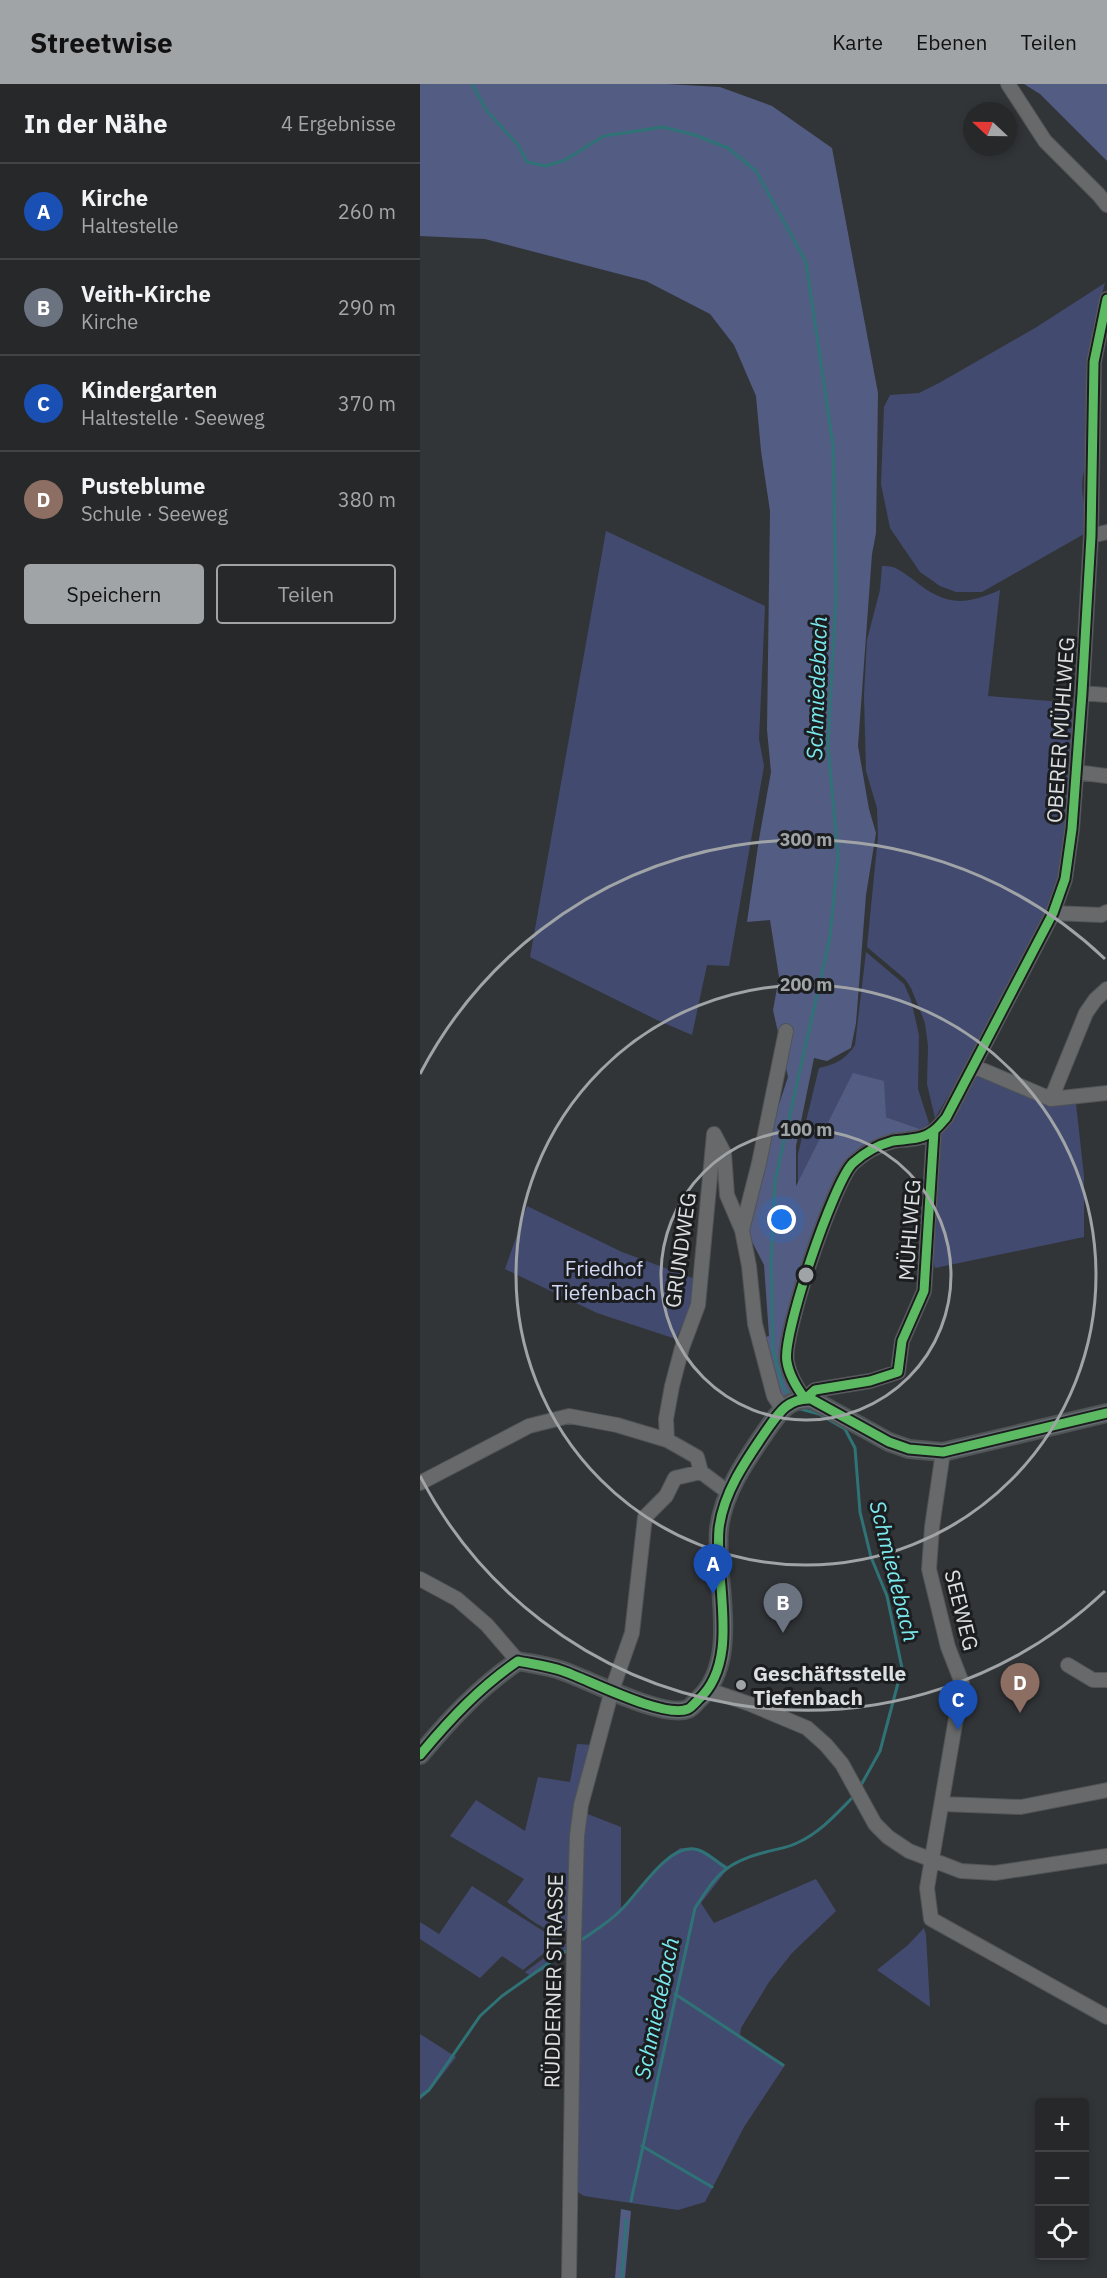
<!DOCTYPE html>
<html lang="de">
<meta charset="utf-8">
<style>
:root{--surface:#26282a;--page:#2e3032;--text:#f1f3f6;--muted:#a4a6a8;--line:#424447;--accent:#a0a4a7}
body{margin:0;font-family:"IBM Plex Sans",sans-serif;background:var(--page);color:var(--text)}
.controls{position:absolute;right:18px;bottom:18px;display:grid;overflow:hidden;border-radius:6px;box-shadow:0 3px 9px #0003}
.controls button{width:54px;height:54px;display:grid;place-items:center;padding:0;border:0;border-bottom:2px solid var(--line);background:var(--surface);color:var(--text);font:30px sans-serif}
.compass{position:absolute;left:543px;top:18px;width:54px;height:54px;border-radius:50%;background:var(--surface);box-shadow:0 3px 9px #0003;rotate:292deg}
.you{position:absolute;left:362px;top:1136px;width:21px;height:21px;margin:-15px;border:4px solid #fff;border-radius:50%;background:#1a73e8;box-shadow:0 0 0 9px #1a73e833}
.badge{display:grid;place-items:center;width:39px;height:39px;border-radius:50%;background:var(--accent);color:#fff;font-size:20px;font-weight:700}
.pin{position:absolute;translate:-50% -50px;filter:drop-shadow(0 2px 3px #0008)}
.pin::after{content:'';position:absolute;top:32px;width:21px;height:18px;background:inherit;clip-path:polygon(0 0,100% 0,50% 100%)}
.list{margin:0;padding:0;list-style:none}
h2{display:flex;justify-content:space-between;align-items:center;height:78px;margin:0;padding:0 24px;font-size:26px}
h2 small{font-size:20px;font-weight:400;color:var(--muted)}
.list li{display:grid;grid-template-columns:39px 1fr auto;gap:18px;align-items:center;box-sizing:border-box;height:96px;padding:0 24px;border-top:2px solid var(--line)}
.list b{display:block;font-size:22px;white-space:nowrap}
.list p{margin:0;font-size:20px;white-space:nowrap;color:var(--muted)}
.list em{font-size:20px;font-style:normal;color:var(--muted)}
.actions{display:flex;gap:12px;padding:18px 24px}
.actions a{flex:1;padding:14px 0;border:2px solid var(--accent);border-radius:6px;text-align:center;font-size:21px;color:var(--accent)}
.actions .main{background:var(--accent);color:#111}
.icon{flex:none;width:33px;height:33px;fill:none;stroke:currentColor;stroke-width:2;stroke-linecap:round;stroke-linejoin:round}
.map{position:relative;flex:none;width:687px;height:2194px;overflow:hidden}
header{display:flex;align-items:center;gap:36px;box-sizing:border-box;height:84px;padding:0 30px;background:var(--accent);color:#111}
header strong{font-size:28px}
nav{display:flex;gap:33px;margin-inline-start:auto;font-size:21px}
main{display:flex}
aside{flex:1;background:var(--surface)}
.map>svg:first-child{display:block}
.green{fill:#424b6f}
.forest{fill:#535c82}
.lines{fill:none;stroke-linecap:round;stroke-linejoin:round}
.stream{stroke:#2f7377;stroke-width:3}
.minor-casing{stroke:#515456;stroke-width:16}
.major-casing{stroke:#515456;stroke-width:20}
.minor{stroke:#67696a;stroke-width:14}
.major{stroke:#636c6f;stroke-width:16}
.cycleway-casing{stroke:#1b1d1f;stroke-width:13}
.cycleway{stroke:#5cba63;stroke-width:9}
.ring{fill:none;stroke:#a0a4a7;stroke-width:3}
.poi-dot{fill:#a0a4a7;stroke:#1b1d1f;stroke-width:2}
.labels{text-anchor:middle;dominant-baseline:central;stroke-width:6;stroke-linejoin:round;paint-order:stroke}
.street-label{font-size:21px;fill:#dce0e3;stroke:#1b1d1f}
.park-label{font-size:21px;fill:#d1d9f6;stroke:#1b1d1f}
.poi-label{font-size:21px;font-weight:bold;fill:#dce0e3;stroke:#1b1d1f;text-anchor:start}
.water-label{font-size:22px;font-style:italic;fill:#7ae9ef;stroke:#1b1d1f}
.centre{fill:#a0a4a7;stroke:#1b1d1f;stroke-width:3}
.ring-label{font-size:18px;text-anchor:middle;font-weight:bold;fill:#a0a4a7;stroke:#1b1d1f;stroke-width:6;stroke-linejoin:round;paint-order:stroke}
</style>
<header>
<strong>Streetwise</strong>
<nav><a>Karte</a><a>Ebenen</a><a>Teilen</a></nav>
</header>
<main>
<aside>
<h2>In der Nähe<small>4 Ergebnisse</small></h2>
<ul class="list">
<li><span class="badge" style="background:#1a4fb4">A</span><div><b>Kirche</b><p>Haltestelle</p></div><em>260 m</em></li>
<li><span class="badge" style="background:#6b7280">B</span><div><b>Veith-Kirche</b><p>Kirche</p></div><em>290 m</em></li>
<li><span class="badge" style="background:#1a4fb4">C</span><div><b>Kindergarten</b><p>Haltestelle · Seeweg</p></div><em>370 m</em></li>
<li><span class="badge" style="background:#8d6e63">D</span><div><b>Pusteblume</b><p>Schule · Seeweg</p></div><em>380 m</em></li>
</ul>
<div class="actions"><a class="main">Speichern</a><a>Teilen</a></div>
</aside>
<div class="map">
<svg width="687" height="2194" viewBox="0 0 687 2194">
<rect width="100%" height="100%" fill="#323538"/>
<!-- green -->
<path class="green" d="M685,199L673,242L666,381C660,398 662,408 665,425C667,432 664,442 664,450L562,508H536L520,502L500,488L470,444L461,400L464,323L470,311L499,309L519,299L615,244Z
M186,447L345,522L339,655L344,682L309,882L287,881L272,951L237,936L110,873Z
M462,482C475,481 481,487 491,494C524,521 541,523 580,506L568,612L654,619L653,652L646,744L641,791L635,809L615,853L550,976L515,1034L507,1000L508,962L505,939L491,904L485,895L447,863L458,752L457,724L446,687L444,611L447,556L460,506Z
M446,868L484,900L491,916L499,951L498,1005L509,1039L503,1046L466,1033L378,1100V1070L399,984C416,980 425,976 435,961Z
M555,990H560L619,1018L632,1021L656,1020L664,1092V1153L515,1184L513,1177L507,1175L520,1049Z
M107,1122L202,1168L275,1195L269,1226L256,1255L177,1229L85,1185Z
M157,1660L174,1661L148,1841L145,1847C126,1852 102,1828 87,1818L104,1795L30,1752L56,1716L105,1747L118,1693L150,1698Z
M165,1729L201,1743V1825L234,1786L260,1764L277,1765L309,1783L281,1819L294,1839L396,1795L416,1827L372,1869L349,1898L321,1944L320,1951L365,1981L324,2043L285,2118L258,2126L164,2112L156,2107L161,1782Z
M52,1802L139,1857L103,1886L82,1872L60,1894L0,1855V1838L19,1850Z
M504,1844L506,1851L510,1923L457,1886L488,1861Z
M143,1860H147L149,1866L125,1883L124,1886L109,1891L105,1888Z
M0,1950L36,1973L13,2003L0,2016Z"/>
<!-- forest -->
<path class="forest" d="M0,0H247L300,3L352,22L412,64L458,309L456,449L452,470L438,662L449,725L456,749L446,811L436,939L431,964L407,977L394,974L376,1062V1102L433,989L464,997L466,1033L503,1046C479,1051 453,1050 435,1068C414,1088 365,1225 362,1256C361,1275 367,1291 372,1309L362,1315L343,1254L349,1252L344,1181L327,1148L342,1072L368,993L353,926L359,893L350,836L327,838L339,755L351,688L347,646L350,427L341,367L336,312L314,261L290,230L226,197L65,155L0,152Z
M604,0H687V77L620,10Z
M201,2125L211,2127L205,2194H195Z"/>
<g class="lines">
<!-- stream -->
<path class="stream" d="M52,0L67,27L98,61L107,78L126,82L145,76L184,52L243,43L275,51L308,64L336,87L386,178L413,361L416,512L408,662L418,772L410,853L355,1097L351,1178L353,1265L363,1303L370,1313
M377,1324L399,1330L425,1345L435,1364L440,1428L451,1473L467,1512L482,1584L460,1667L440,1703
M163,1855C176,1846 189,1838 200,1827C219,1809 246,1762 274,1765C285,1766 297,1778 306,1784
M255,1910L363,1981
M0,2013L9,2006L60,1932L82,1912L149,1865
M222,2062L292,2103
M211,2117L275,1824C297,1790 306,1778 346,1768C356,1765 367,1764 377,1759C401,1748 417,1729 435,1711
M202,2194L206,2136"/>
<defs>
<path id="minor" d="M588,0L625,57L679,111L687,121
M671,452L687,448
M662,609L687,611
M656,688L687,692
M633,829L681,831L687,828
M553,982L631,1015L687,1009
M631,1015L666,929L675,916L687,905
M514,1047L504,1207L482,1257L478,1288L450,1297L395,1306L385,1315C377,1304 369,1291 367,1278C361,1253 414,1097 433,1079C445,1068 458,1061 473,1057C486,1055 502,1056 513,1047C518,1044 522,1038 526,1034L633,829L645,795L652,745L662,609L671,452L674,278L687,215
M294,1050L304,1069L307,1111L322,1146
M362,1324L354,1312L335,1240L329,1182L322,1146L339,1079L366,947
M523,1368L512,1443L509,1485L528,1563L542,1599L507,1804L511,1835L687,1933
M281,1388L277,1373L247,1356L246,1335L252,1302L262,1264L278,1221L294,1050
M0,1399L109,1342L149,1332L197,1341L247,1356
M0,1495L37,1515L67,1541L98,1577
M648,1581L673,1596H687
M289,1606L330,1620L387,1644L406,1661L422,1680L455,1740L468,1753L489,1767L541,1787L575,1789L687,1772
M523,1720L601,1723L687,1706
M149,2194L154,1855L157,1752L161,1721L192,1606L212,1549L225,1433L246,1412L255,1394L281,1388L309,1409"/>
<path id="major" d="M0,1671C30,1635 60,1603 98,1577C113,1580 129,1582 143,1587C169,1596 244,1635 268,1625C271,1624 275,1619 278,1616C322,1577 294,1497 299,1445C303,1409 326,1376 346,1347C358,1330 367,1314 391,1315L469,1358L489,1365L523,1368L687,1329"/>
</defs>
<!-- minor casing -->
<use href="#minor" class="minor-casing"/>
<!-- major casing -->
<use href="#major" class="major-casing"/>
<!-- minor -->
<use href="#minor" class="minor"/>
<!-- major -->
<use href="#major" class="major"/>
<defs>
<path id="cycleway" d="M514,1047L504,1207L482,1257L478,1288L450,1297L395,1306L385,1315C377,1304 369,1291 367,1278C361,1253 414,1097 433,1079C445,1068 458,1061 473,1057C486,1055 502,1056 513,1047C518,1044 522,1038 526,1034L633,829L645,795L652,745L662,609L671,452L674,278L687,215
M0,1671C30,1635 60,1603 98,1577C113,1580 129,1582 143,1587C169,1596 244,1635 268,1625C271,1624 275,1619 278,1616C322,1577 294,1497 299,1445C303,1409 326,1376 346,1347C358,1330 367,1314 391,1315L469,1358L489,1365L523,1368L687,1329"/>
</defs>
<!-- cycleway casing -->
<use href="#cycleway" class="cycleway-casing"/>
<!-- cycleway -->
<use href="#cycleway" class="cycleway"/>
</g>
<!-- distance rings -->
<g class="ring">
<circle cx="386" cy="1191" r="145"/>
<circle cx="386" cy="1191" r="290"/>
<path d="M685 1507A435 435 0 0 1 0 1392M0 990A435 435 0 0 1 685 875"/>
</g>
<!-- markers -->
<circle class="poi-dot" cx="321" cy="1601" r="6"/>
<g class="labels">
<!-- street labels -->
<g class="street-label">
<text transform="translate(640 646) rotate(-86)">OBERER MÜHLWEG</text>
<text transform="translate(489 1146) rotate(-86)">MÜHLWEG</text>
<text transform="translate(260 1166) rotate(-82)">GRUNDWEG</text>
<text transform="translate(542 1526) rotate(76)">SEEWEG</text>
<text transform="translate(133 1897) rotate(-89)">RÜDDERNER STRASSE</text>
</g>
<!-- park labels -->
<g class="park-label">
<text x="184" y="1184">Friedhof<tspan x="184" dy="24">Tiefenbach</tspan></text>
</g>
<!-- poi labels -->
<g class="poi-label">
<text x="333" y="1589">Geschäftsstelle<tspan x="333" dy="24">Tiefenbach</tspan></text>
</g>
<!-- water labels -->
<g class="water-label">
<text transform="translate(396 604) rotate(-88)">Schmiedebach</text>
<text transform="translate(475 1487) rotate(76)">Schmiedebach</text>
<text transform="translate(236 1924) rotate(-78)">Schmiedebach</text>
</g>
</g>
<circle cx="386" cy="1191" r="9" class="centre"/>
<g class="ring-label">
<text x="386" y="762">300 m</text>
<text x="386" y="907">200 m</text>
<text x="386" y="1052">100 m</text>
</g>
</svg>
<div class="controls">
<button>+</button>
<button>−</button>
<button><svg class="icon" aria-label="locate" viewBox="0 0 24 24"><circle cx="12" cy="12" r="6"/><path d="M12 2v4M12 18v4M2 12h4M18 12h4"/></svg></button>
</div>
<svg class="compass" viewBox="-18 -18 36 36"><path d="M0-13l5 13h-10z" fill="#e53935"/><path d="M0 13l5-13h-10z" fill="#a4a6a8"/></svg>
<div class="you"></div>
<div class="pin badge" style="left:293px;top:1510px;background:#1a4fb4">A</div>
<div class="pin badge" style="left:363px;top:1549px;background:#6b7280">B</div>
<div class="pin badge" style="left:538px;top:1646px;background:#1a4fb4">C</div>
<div class="pin badge" style="left:600px;top:1629px;background:#8d6e63">D</div>
</div>
</main>
